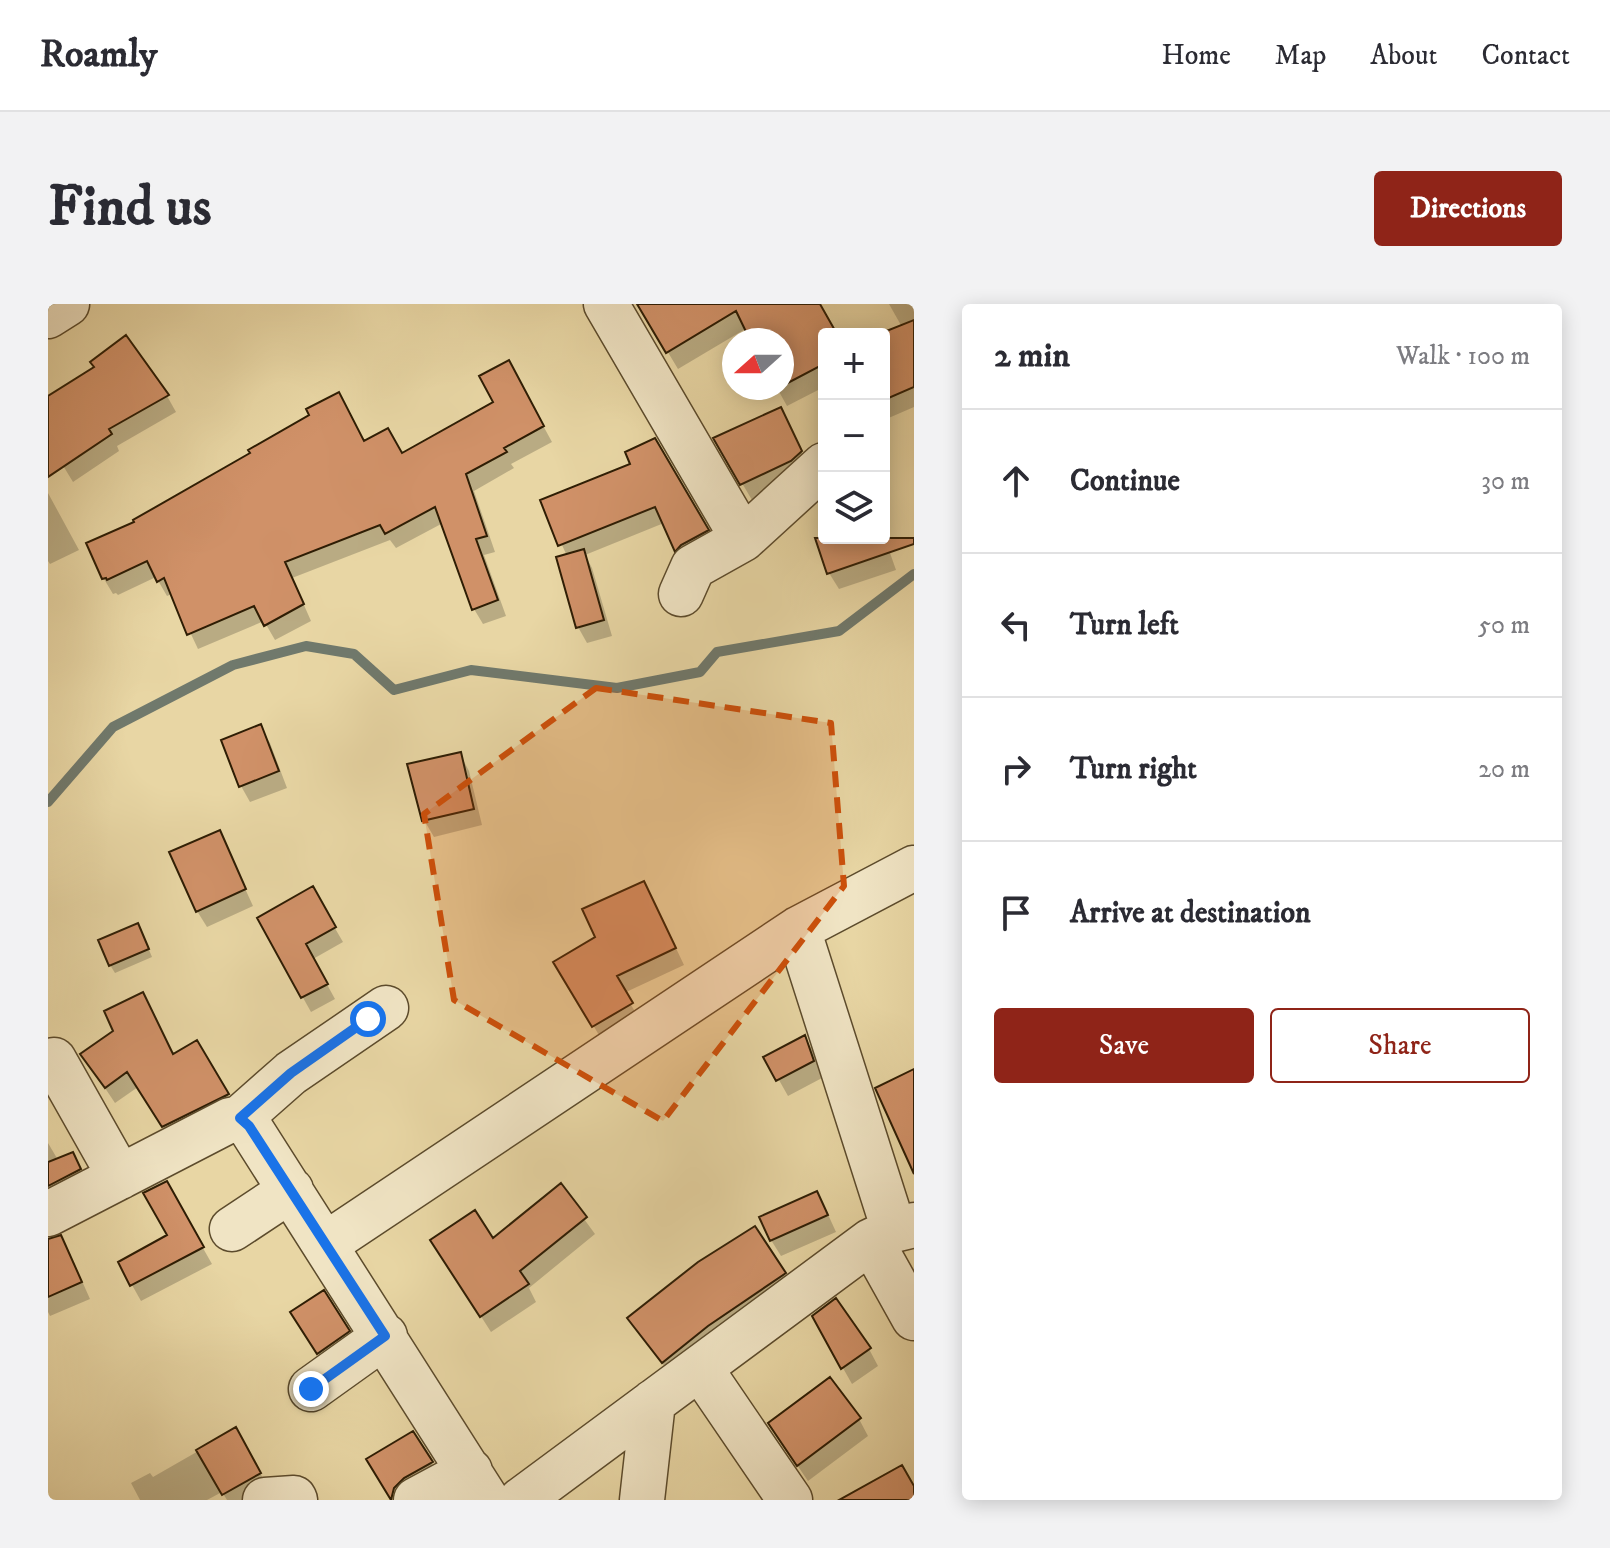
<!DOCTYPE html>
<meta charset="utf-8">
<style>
:root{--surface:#fff;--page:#f2f2f3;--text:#2b2b33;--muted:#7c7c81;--line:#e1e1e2;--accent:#8f2418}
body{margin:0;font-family:"IM FELL DW Pica",serif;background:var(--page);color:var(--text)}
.controls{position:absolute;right:24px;top:24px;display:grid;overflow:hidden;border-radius:8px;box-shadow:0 4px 20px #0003}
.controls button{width:72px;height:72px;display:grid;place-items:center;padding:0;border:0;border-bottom:2px solid var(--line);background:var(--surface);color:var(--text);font:40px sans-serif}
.compass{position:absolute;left:674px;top:24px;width:72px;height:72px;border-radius:50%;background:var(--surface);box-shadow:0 4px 20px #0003;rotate:249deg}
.stop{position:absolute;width:24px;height:24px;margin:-18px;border:6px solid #1a73e8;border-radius:50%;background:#fff}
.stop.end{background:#1a73e8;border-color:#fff;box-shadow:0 2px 8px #0008}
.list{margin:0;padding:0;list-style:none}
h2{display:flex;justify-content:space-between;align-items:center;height:104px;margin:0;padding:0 32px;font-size:34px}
h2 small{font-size:26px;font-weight:400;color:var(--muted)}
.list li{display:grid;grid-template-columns:52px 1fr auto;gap:24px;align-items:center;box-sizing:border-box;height:144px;padding:0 32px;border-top:2px solid var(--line)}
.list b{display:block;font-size:30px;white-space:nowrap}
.list em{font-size:26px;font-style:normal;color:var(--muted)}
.actions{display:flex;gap:16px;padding:24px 32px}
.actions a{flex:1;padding:18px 0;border:2px solid var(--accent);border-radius:8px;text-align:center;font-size:28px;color:var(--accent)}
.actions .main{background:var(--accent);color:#fff}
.icon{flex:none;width:44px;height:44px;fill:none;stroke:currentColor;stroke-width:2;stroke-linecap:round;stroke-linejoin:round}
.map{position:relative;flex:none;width:866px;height:1196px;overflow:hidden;border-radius:8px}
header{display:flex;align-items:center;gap:48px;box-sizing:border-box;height:112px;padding:0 40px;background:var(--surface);border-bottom:2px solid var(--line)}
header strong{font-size:38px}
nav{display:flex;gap:44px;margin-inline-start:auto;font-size:28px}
.intro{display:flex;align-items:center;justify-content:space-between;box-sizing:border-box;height:192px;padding:0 48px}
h1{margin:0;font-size:56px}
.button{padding:20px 36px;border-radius:8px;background:var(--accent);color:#fff;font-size:28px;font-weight:700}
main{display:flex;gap:48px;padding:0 48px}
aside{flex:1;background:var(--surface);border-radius:8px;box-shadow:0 4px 20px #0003}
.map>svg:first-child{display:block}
.shadow{fill:#0003}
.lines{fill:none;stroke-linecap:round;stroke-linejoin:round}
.stream{stroke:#70796c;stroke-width:10}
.building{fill:#d09168;stroke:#2e1d04;stroke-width:2}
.minor-casing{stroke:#5c4b2c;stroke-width:47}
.minor{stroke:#f0e4c4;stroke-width:44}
.route{stroke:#1a73e8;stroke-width:10}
.marked{fill:#cc500b;fill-opacity:0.2;stroke:#cc500b;stroke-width:6;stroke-dasharray:16 10;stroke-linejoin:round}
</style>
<header>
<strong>Roamly</strong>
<nav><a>Home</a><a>Map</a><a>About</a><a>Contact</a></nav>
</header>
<div class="intro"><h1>Find us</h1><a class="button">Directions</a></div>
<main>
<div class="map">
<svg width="866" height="1196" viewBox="0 0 866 1196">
<rect width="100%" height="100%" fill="#e8d6a4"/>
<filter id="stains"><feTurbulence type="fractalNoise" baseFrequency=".0025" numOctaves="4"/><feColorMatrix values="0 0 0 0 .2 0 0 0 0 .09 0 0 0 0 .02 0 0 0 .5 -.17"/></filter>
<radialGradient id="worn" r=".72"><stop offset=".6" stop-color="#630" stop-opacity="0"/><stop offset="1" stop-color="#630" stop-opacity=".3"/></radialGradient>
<!-- shadow -->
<path class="shadow" d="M591,0H769L787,30H776V83L739,102L729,84H734V36H705L699,24L630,65Z
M841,0H866V16L862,18L866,24V103L836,116V30L854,23Z
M469,74L504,138L463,160L466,164L426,187L447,248L436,251L458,312L435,320L426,305L395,219L348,244L342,236L244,274L263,317L227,336L216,317L150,345L124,290L119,292L108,273L70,291L68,289L65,290L56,275L316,139L354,152L448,99Z
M119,92L128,108L69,142L71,147L25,178L0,137V94Z
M741,122L762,165L752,174L704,196L668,135Z
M606,136L668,243L637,262L616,219L537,251L544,264L564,332L539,339L530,323L519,252L494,197L585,161Z
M0,189L31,246L2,260L0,257Z
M836,232L848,266L791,285L781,269L787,234H836Z
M212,423L222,439L239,484L202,498L193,482Z
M412,450L421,467L434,521L386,533L376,516Z
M171,528L205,602L159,623L149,607Z
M264,585L295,638L265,655L287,695L263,708L211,615Z
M605,596L636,661L576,689L592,716L555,738L508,658Z
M94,629L104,653L67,669L62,661Z
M68,727L125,752L148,739L188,806L124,837L90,783L67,799L35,751Z
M757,733L766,749L774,774L740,792L718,753Z
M0,839L10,856L24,850L40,882L0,903Z
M118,879L164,960L93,997L84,981L121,932Z
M512,882L547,930L481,984L488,998L443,1028L395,953L445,937Z
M778,906L788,928L733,952L723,936Z
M0,937L22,950L42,995L2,1012L0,1008Z
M736,970L745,986L625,1074L582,1015Z
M766,1013L821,1045L830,1062L804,1080Z
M254,1025L300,1028L309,1044L280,1065Z
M811,1115L820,1132L760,1177L732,1136Z
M187,1126L220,1183L197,1196H179L174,1188L159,1196H92L83,1179L102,1169L105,1173Z
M365,1129L393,1175L359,1196H345L321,1155Z"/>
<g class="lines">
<!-- stream -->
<path class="stream" d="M0,498L65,423L185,361L258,342L306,350L346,386L423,366L569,384L652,368L669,348L791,327L866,270"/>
</g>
<!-- building -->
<path class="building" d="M589,0H772L789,30H776V60L734,82V36H702L688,7L618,49Z
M866,16V83L836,96V28Z
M78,31L121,91L61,125L64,130L0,173V92L46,63L42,58Z
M461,56L496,122L456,144L459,148L418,170L439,232L428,235L450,296L424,306L387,203L337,230L332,221L237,258L256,300L216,322L206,302L139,331L116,274L109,278L99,257L59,276L58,274L54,275L38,239L86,218L85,216L202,149L200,146L261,111L258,105L291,88L316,137L340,124L354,149L445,98L431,72Z
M733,103L754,147L743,157L692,181L665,134Z
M607,134L661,226L633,241L627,248L607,203L510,242L492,196L582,160L577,148Z
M767,234H866V240L779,270Z
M536,245L556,316L528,324L508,253Z
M213,420L231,467L191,483L173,436Z
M413,448L426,505L374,517L359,460Z
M172,526L198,585L148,608L121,548Z
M596,577L628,644L569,672L585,699L544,723L505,658L547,633L534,605Z
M265,582L288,623L258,640L280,680L253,694L209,614Z
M90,619L101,645L61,662L50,636Z
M95,688L125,750L149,736L181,790L114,823L79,768L57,784L32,750L65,727L56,707Z
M757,731L766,757L728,777L715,753Z
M866,765V870L827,784Z
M25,848L33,865L0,882V858Z
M119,877L156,943L82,982L70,958L119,931L95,889Z
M513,879L539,913L472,967L481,980L432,1013L382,936L427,906L445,934Z
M769,887L780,911L722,937L711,913Z
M707,922L738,969L660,1022L614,1059L579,1014L650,958Z
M13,931L34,978L0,993V935Z
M276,986L302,1027L269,1050L242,1008Z
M788,994L823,1044L793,1065L764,1012Z
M782,1073L813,1114L749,1162L720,1119Z
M188,1123L213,1169L174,1191L148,1146Z
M365,1127L385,1158L356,1174L346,1184L343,1196L318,1155Z
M854,1161L866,1182V1196H791Z"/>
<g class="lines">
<defs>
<path id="minor" d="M558,0L695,235
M0,12L19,0
M633,290L645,263L695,235L776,161
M750,625L846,926
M6,756L72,873
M192,814L201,822L439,1196
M0,910L182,816L192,814L243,769L338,704
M184,925L243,886
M823,937L866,1014
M278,940L750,625L866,564
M652,1064L742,1196
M263,1085L337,1032
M217,1196L246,1194L247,1196
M368,1196L422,1167
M473,1196L823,937L846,926L866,921
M594,1196L605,1098"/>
</defs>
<!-- minor casing -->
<use href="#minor" class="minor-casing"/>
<!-- minor -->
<use href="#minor" class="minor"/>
</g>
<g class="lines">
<!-- route -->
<path class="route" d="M263,1085L337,1032L201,822L192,814L243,769L320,715"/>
</g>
<!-- marked area -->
<path class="marked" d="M548,384L783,419L796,582L615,817L406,696L376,510Z"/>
<rect width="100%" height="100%" filter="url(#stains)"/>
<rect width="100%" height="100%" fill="url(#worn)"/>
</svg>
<div class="controls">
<button>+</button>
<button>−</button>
<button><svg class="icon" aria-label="layers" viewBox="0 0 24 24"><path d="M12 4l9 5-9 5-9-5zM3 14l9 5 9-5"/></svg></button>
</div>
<svg class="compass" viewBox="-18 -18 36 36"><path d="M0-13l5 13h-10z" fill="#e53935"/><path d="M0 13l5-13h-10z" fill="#7c7c81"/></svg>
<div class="stop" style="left:320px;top:715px"></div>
<div class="stop end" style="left:263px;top:1085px"></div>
</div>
<aside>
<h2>2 min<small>Walk · 100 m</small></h2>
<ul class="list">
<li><svg class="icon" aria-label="ahead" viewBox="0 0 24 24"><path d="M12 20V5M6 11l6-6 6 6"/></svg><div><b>Continue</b></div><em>30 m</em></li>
<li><svg class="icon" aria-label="left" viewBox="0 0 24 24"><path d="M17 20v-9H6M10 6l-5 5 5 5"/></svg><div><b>Turn left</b></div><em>50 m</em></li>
<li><svg class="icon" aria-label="right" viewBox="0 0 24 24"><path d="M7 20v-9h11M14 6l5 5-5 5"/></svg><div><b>Turn right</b></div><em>20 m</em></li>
<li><svg class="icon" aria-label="arrive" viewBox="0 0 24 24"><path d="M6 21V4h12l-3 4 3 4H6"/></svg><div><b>Arrive at destination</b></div></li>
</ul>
<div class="actions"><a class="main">Save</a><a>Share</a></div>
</aside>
</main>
